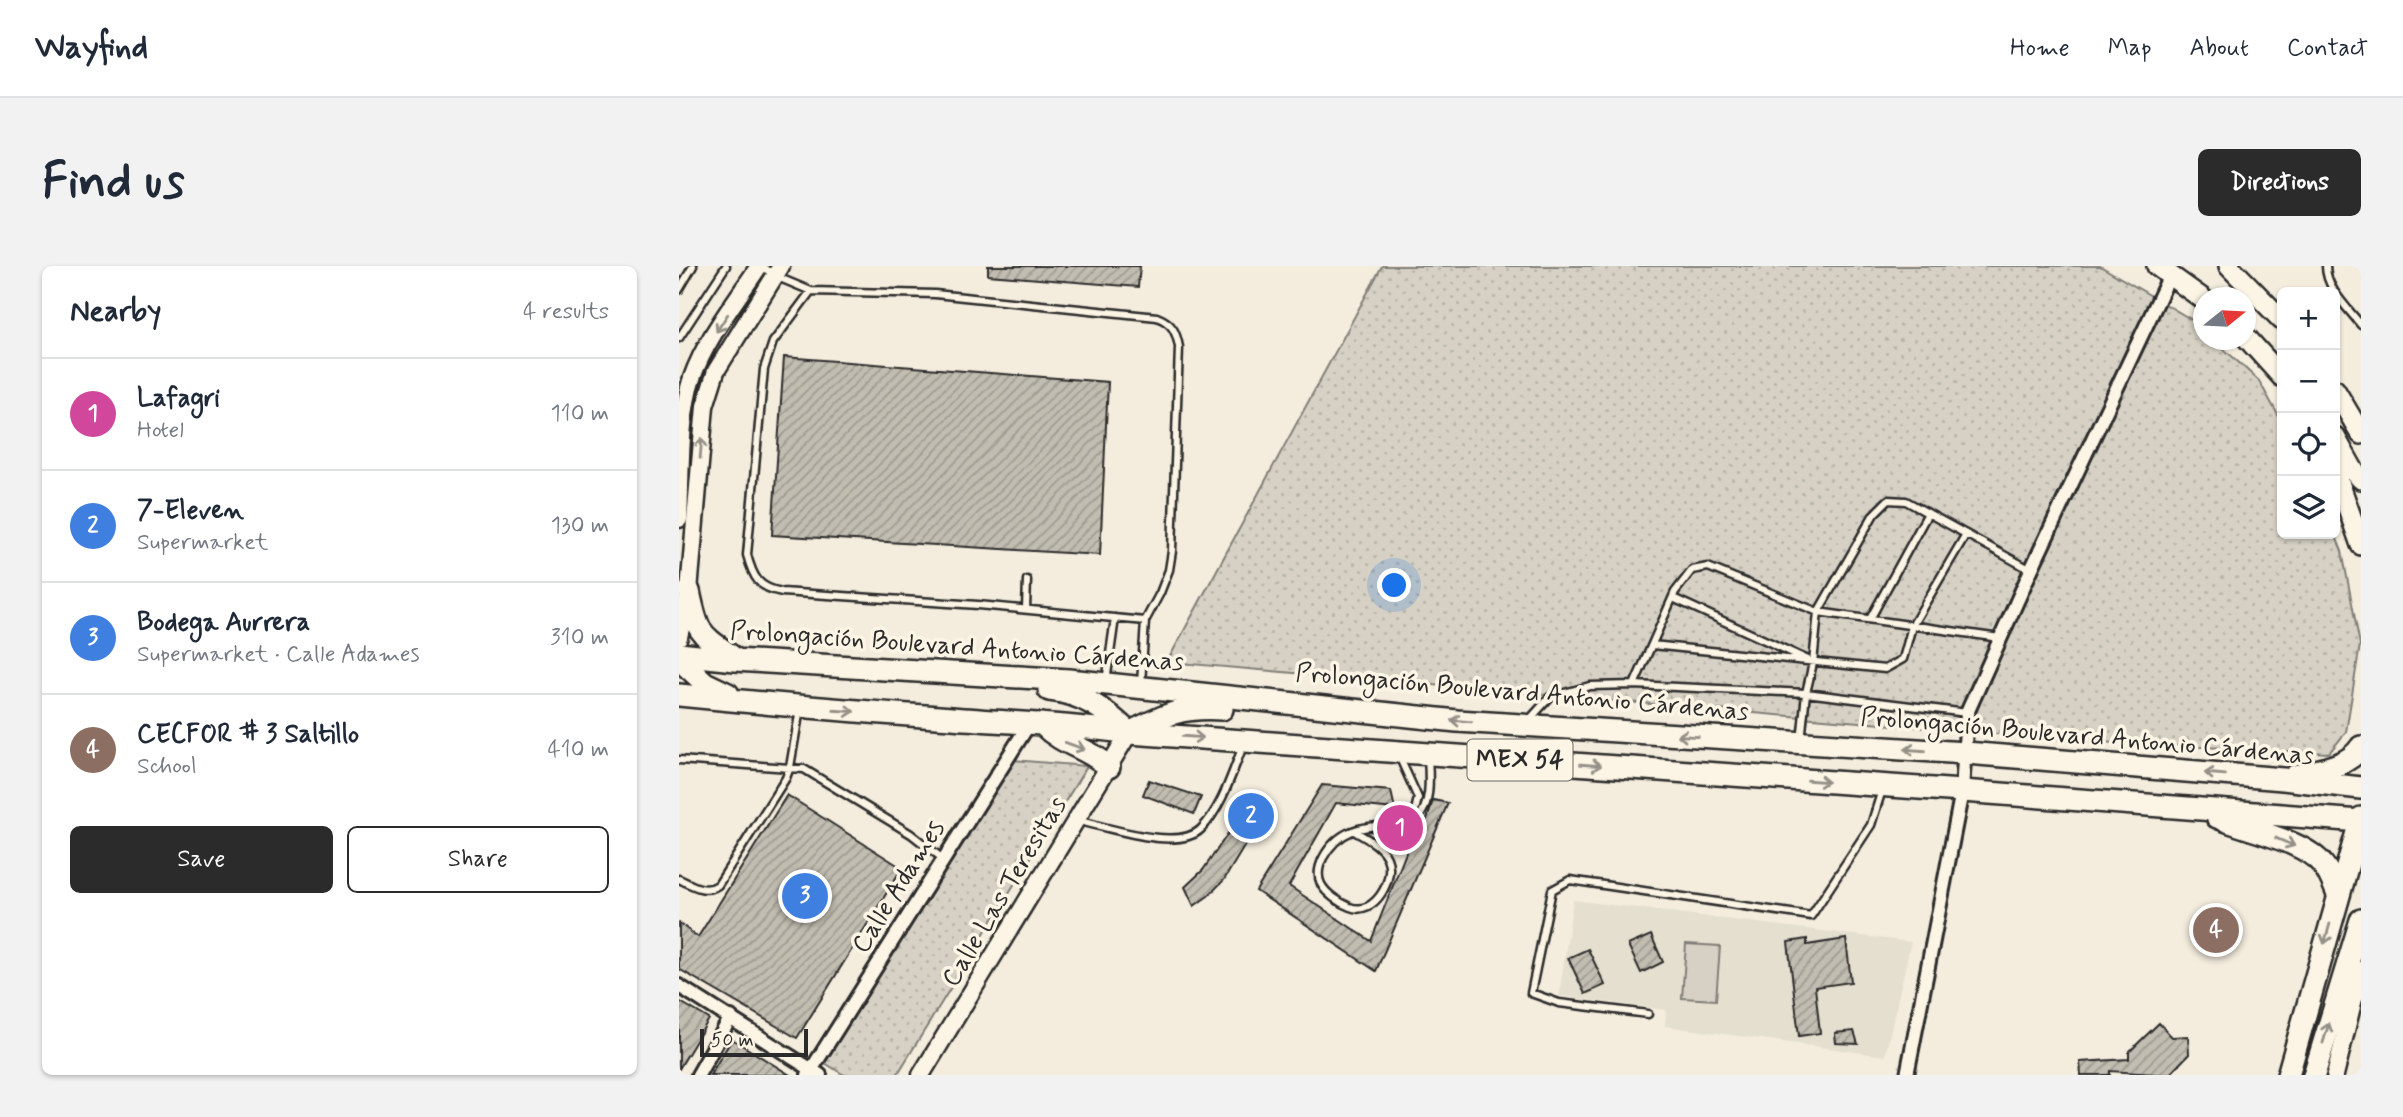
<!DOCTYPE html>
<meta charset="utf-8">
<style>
:root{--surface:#fff;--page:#f2f2f3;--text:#1f2937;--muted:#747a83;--line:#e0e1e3;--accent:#2b2b2b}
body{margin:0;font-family:Mynerve,sans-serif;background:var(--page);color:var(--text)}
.controls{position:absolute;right:21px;top:21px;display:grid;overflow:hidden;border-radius:10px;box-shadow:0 2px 5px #0004}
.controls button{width:63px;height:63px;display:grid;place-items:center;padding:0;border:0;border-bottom:2px solid var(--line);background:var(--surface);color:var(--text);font:35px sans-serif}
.compass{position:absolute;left:1514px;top:21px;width:63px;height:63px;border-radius:50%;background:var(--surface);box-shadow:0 2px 5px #0004;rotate:72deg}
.scale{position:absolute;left:21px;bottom:18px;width:108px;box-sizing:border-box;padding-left:7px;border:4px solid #2b2b2b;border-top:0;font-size:19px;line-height:24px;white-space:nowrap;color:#2b2b2b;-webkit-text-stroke:5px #fcf5e5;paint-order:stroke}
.you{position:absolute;left:716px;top:320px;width:24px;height:24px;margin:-18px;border:5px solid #fff;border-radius:50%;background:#1a73e8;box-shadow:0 0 0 10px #1a73e833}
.badge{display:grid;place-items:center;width:46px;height:46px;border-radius:50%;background:var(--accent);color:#fff;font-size:23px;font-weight:700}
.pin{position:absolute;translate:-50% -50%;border:4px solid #fff;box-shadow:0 2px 7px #0006}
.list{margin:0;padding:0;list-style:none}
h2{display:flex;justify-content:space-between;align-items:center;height:91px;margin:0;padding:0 28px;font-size:30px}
h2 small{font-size:23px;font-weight:400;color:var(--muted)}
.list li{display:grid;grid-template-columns:46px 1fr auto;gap:21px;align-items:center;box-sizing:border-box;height:112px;padding:0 28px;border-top:2px solid var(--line)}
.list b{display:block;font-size:26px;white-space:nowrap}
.list p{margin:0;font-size:23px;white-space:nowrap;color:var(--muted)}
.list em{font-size:23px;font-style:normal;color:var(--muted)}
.actions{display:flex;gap:14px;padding:21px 28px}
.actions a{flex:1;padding:16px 0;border:2px solid var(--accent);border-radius:10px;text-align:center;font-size:24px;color:var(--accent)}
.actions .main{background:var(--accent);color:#fff}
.icon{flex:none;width:38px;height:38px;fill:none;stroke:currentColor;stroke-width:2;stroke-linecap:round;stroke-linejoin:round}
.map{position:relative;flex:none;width:1682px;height:809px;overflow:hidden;border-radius:10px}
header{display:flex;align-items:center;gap:42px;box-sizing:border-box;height:98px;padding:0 35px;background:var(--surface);border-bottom:2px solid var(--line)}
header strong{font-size:33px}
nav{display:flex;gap:38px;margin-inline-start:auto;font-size:24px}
.intro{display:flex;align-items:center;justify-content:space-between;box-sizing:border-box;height:168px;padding:0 42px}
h1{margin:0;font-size:49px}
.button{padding:18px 32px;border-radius:10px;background:var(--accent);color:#fff;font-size:24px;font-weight:700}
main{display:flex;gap:42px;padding:0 42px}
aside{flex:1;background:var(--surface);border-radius:10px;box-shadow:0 2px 5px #0004}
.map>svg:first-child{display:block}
.built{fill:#e5dfd0}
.grass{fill:url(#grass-dots);stroke:#807e78;stroke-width:2}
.garden{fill:#d6d1c4;stroke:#807e78;stroke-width:2}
.building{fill:url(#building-hatch);stroke:#2b2b2b;stroke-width:2}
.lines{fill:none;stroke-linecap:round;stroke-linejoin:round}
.service-casing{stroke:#2b2b2b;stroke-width:11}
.minor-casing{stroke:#2b2b2b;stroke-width:18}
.tertiary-casing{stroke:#2b2b2b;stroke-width:21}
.primary-casing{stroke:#2b2b2b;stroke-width:24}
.trunk-casing{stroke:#2b2b2b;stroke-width:26}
.service{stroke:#fcf5e5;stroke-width:6}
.minor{stroke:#fcf5e5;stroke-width:12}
.tertiary{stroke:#fcf5e5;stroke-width:16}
.primary{stroke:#fcf5e5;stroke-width:19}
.trunk{stroke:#fcf5e5;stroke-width:21}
.oneway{stroke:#949088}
.labels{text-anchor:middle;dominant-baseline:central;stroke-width:7;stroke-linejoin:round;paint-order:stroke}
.shield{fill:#fcf5e5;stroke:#6a6863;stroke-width:2}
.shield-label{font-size:24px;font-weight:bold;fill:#2b2b2b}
.street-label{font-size:26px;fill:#2b2b2b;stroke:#fcf5e5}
</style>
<header>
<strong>Wayfind</strong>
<nav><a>Home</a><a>Map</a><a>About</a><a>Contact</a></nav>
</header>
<div class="intro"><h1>Find us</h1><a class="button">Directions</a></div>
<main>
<aside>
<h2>Nearby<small>4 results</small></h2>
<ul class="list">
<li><span class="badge" style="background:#d1479c">1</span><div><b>Lafagri</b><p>Hotel</p></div><em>110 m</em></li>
<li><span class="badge" style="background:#3f7fe0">2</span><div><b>7-Eleven</b><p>Supermarket</p></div><em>130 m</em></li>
<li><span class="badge" style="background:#3f7fe0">3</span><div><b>Bodega Aurrera</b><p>Supermarket · Calle Adames</p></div><em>310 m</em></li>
<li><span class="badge" style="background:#8d6e63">4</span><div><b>CECFOR # 3 Saltillo</b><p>School</p></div><em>410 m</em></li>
</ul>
<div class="actions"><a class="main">Save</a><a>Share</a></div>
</aside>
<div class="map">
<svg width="1682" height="809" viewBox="0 0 1682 809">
<defs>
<pattern id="grass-dots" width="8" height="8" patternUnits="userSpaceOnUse" patternTransform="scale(1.75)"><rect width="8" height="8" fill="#d6d1c4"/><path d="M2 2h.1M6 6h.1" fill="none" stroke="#b8b4a9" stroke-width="1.8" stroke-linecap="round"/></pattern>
<pattern id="building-hatch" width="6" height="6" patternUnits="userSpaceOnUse" patternTransform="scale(1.75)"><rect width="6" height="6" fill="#c2bdb1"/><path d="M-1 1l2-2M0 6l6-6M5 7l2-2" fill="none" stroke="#9e9a90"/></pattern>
</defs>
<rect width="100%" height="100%" fill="#f4edde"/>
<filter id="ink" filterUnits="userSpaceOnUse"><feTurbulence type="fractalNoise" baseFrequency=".0143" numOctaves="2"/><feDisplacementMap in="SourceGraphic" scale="14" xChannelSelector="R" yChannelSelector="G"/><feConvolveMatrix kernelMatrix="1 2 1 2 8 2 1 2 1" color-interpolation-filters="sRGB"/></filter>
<g filter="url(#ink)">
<!-- built -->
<path class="built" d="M894,634L1232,676L1206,790L986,760L987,744L880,730Z"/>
<!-- grass -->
<path class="grass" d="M703,0H1421L1515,55L1524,64V74H1535L1580,115L1603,156V268H1656L1663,285L1681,379L1667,466L1650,487L1398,475L488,396Z
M334,494L408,500L218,809H165L146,797Z"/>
<!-- garden -->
<path class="garden" d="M1007,678L1041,680L1037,734L1003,732Z"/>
<!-- building -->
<path class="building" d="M309,0H461L459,21L309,9Z
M105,91L429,116L421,289L93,269Z
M470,514L522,531L515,548L464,529Z
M643,519L712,525L716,543L657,537L610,620L692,675L730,579L710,576L739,563L748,553L754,534L769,537L697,705L577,625Z
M573,525L592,536L545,614L529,630L515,640L506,621L524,604L552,563Z
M108,529L223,602L118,772L0,703V657L19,671Z
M972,669L984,696L962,707L949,679Z
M1128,673V679L1167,673L1172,716L1136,721L1141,767L1120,770L1109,676Z
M909,683L926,719L906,728L889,692Z
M0,735L30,753L0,803Z
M1480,757L1493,771L1509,770L1510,788L1490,809L1431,805V809H1402L1401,796L1450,793V786Z
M1175,765L1179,778L1157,777L1156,767Z
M53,773L111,809H31Z"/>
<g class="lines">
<defs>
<path id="service" d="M83,0L96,10L132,25L256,28L478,51C493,57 497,65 500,81L493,285L490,304L481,327L466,355L462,418
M1647,0C1647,23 1669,42 1682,59
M0,24L14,0
M132,25L94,76L85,103L68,289C74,311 79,322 103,326L299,339L466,355
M0,72L47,0
M994,332L1129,394
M347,343L348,314
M1191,353L1249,247
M973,379L1206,403L1224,393L1233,360L1287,268
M427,416L436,352
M955,419L996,326L1013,304L1029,301L1139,346L1321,372
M1288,447L1127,427L1134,397L1139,346L1195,248L1209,234L1227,235L1352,304
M851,453L871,431L911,420L955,419L1127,427L1122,475
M720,490L739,532L735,549L725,556
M0,494L125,503L232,568L264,593
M400,555C429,561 499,586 522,563C543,542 553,507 564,480
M675,565C687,572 702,579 708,592C717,612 696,651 671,641C661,637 647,628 642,618C638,610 640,600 644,592C659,564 682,560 712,559C721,558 731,560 738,553C753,539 750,510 749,491
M0,613C13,619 26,628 39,619L107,512L111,501L121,443
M969,748L880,737L852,727L873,624L891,614L1132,650L1192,559L1203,524"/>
<path id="minor" d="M0,720L141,809
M19,809L52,751
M129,809L350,458
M1228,809L1283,525L1288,447L1352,304L1491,9"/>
<path id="tertiary" d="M0,253C2,212 0,149 13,112C27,72 57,35 80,0
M0,371L10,325L26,140L37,105L102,0
M242,809L450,467
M1656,809L1682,704"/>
<path id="primary" d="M1478,0L1524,33
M1550,0L1603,54
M1566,70L1603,111
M1656,124L1682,168
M1656,171L1675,205L1682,213
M1656,205L1682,279"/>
<path id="trunk" d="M10,325C19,369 20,367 55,392
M0,388L56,394L390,414L778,455L1287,487L1604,513L1682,522
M0,393L26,417L49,428
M370,424C403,427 427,444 450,467C486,449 502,440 543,443
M0,429C91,438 182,446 273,452C332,457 391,458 450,467L1283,525L1682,555
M363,458C386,481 407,480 430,501
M1616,510C1638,504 1669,501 1682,481
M1538,551C1567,564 1625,574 1644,599C1651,607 1655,619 1659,629
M1609,809L1682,552
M1635,809L1682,654"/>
</defs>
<!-- service casing -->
<use href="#service" class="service-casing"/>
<!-- minor casing -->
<use href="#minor" class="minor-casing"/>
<!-- tertiary casing -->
<use href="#tertiary" class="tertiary-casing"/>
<!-- primary casing -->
<use href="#primary" class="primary-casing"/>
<!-- trunk casing -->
<use href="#trunk" class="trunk-casing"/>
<!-- service -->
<use href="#service" class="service"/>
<!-- minor -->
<use href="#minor" class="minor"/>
<!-- tertiary -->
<use href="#tertiary" class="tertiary"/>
<!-- primary -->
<use href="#primary" class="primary"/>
<!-- trunk -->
<use href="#trunk" class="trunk"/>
</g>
<!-- one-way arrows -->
<defs><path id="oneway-shaft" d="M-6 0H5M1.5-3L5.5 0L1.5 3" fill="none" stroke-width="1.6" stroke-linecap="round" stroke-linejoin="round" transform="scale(1.75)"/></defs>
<g class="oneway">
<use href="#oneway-shaft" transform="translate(43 57) rotate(123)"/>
<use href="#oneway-shaft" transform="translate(22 182) rotate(-85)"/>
<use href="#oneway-shaft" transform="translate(165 445) rotate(4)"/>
<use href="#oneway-shaft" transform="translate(782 455) rotate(-175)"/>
<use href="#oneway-shaft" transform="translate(1009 470) rotate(-177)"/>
<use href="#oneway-shaft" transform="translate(514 471) rotate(4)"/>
<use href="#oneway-shaft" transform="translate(396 480) rotate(20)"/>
<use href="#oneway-shaft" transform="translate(1236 484) rotate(-176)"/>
<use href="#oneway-shaft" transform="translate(912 499) rotate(4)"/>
<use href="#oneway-shaft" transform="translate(1536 508) rotate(-175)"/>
<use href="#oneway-shaft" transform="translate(1139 515) rotate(4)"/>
<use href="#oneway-shaft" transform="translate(1606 576) rotate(23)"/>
<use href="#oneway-shaft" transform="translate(1648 668) rotate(106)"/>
<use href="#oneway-shaft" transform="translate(1647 767) rotate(-73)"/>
</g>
</g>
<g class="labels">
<!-- shield labels -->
<rect class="shield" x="788.5" y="473.5" width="105" height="41" rx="5"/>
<g class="shield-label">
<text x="841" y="494">MEX 54</text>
</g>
<!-- street labels -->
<g class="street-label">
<text transform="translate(278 381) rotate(4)">Prolongación Boulevard Antonio Cárdenas</text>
<text transform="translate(843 427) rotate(5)">Prolongación Boulevard Antonio Cárdenas</text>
<text transform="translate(1408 471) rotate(5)">Prolongación Boulevard Antonio Cárdenas</text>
<text transform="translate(220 621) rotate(-58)">Calle Adames</text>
<text transform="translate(326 626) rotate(-59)">Calle Las Teresitas</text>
</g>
</g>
</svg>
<div class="controls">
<button>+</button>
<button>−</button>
<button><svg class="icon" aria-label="locate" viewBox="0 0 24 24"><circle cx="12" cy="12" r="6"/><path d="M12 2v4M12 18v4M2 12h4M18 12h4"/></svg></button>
<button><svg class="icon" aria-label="layers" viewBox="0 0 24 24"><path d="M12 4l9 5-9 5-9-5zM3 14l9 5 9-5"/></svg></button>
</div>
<svg class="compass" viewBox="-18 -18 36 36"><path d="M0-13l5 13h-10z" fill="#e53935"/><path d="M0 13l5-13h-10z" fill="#747a83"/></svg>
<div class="scale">50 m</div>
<div class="you"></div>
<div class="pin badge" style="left:721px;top:562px;background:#d1479c">1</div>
<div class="pin badge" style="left:572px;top:550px;background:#3f7fe0">2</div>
<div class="pin badge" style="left:126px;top:630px;background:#3f7fe0">3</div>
<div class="pin badge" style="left:1537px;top:664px;background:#8d6e63">4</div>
</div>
</main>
